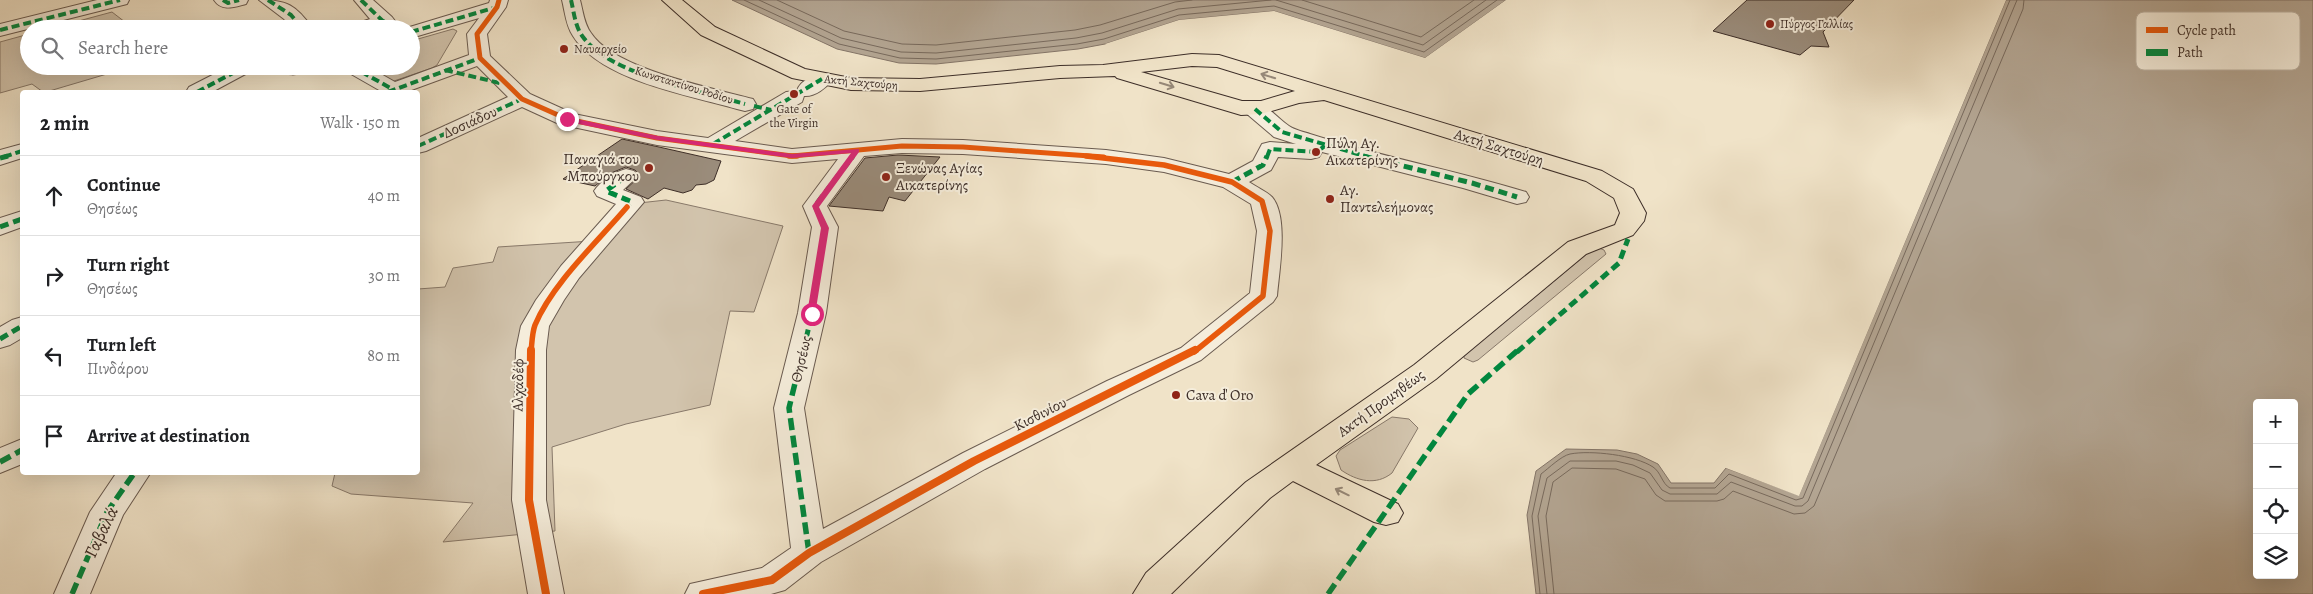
<!DOCTYPE html>
<meta charset="utf-8">
<style>
:root{--surface:#fff;--page:#f2f2f2;--text:#202124;--muted:#757577;--line:#e0e0e0}
body{margin:0;font-family:Alegreya,serif;background:var(--page);color:var(--text)}
.controls{position:absolute;right:15px;bottom:15px;display:grid;overflow:hidden;border-radius:5px;box-shadow:0 5px 20px #0002}
.controls button{width:45px;height:45px;display:grid;place-items:center;padding:0;border:0;border-bottom:1px solid var(--line);background:var(--surface);color:var(--text);font:25px sans-serif}
.stop{position:absolute;width:15px;height:15px;margin:-11px;border:4px solid #db2777;border-radius:50%;background:#fff}
.stop.end{background:#db2777;border-color:#fff;box-shadow:0 1px 5px #0008}
.list{margin:0;padding:0;list-style:none}
h2{display:flex;justify-content:space-between;align-items:center;height:65px;margin:0;padding:0 20px;font-size:21px}
h2 small{font-size:16px;font-weight:400;color:var(--muted)}
.list li{display:grid;grid-template-columns:32px 1fr auto;gap:15px;align-items:center;box-sizing:border-box;height:80px;padding:0 20px;border-top:1px solid var(--line)}
.list b{display:block;font-size:19px;white-space:nowrap}
.list p{margin:0;font-size:16px;white-space:nowrap;color:var(--muted)}
.list em{font-size:16px;font-style:normal;color:var(--muted)}
.icon{flex:none;width:28px;height:28px;fill:none;stroke:currentColor;stroke-width:2;stroke-linecap:round;stroke-linejoin:round}
.map{position:relative;flex:none;width:2313px;height:594px;overflow:hidden}
.search{position:absolute;background:var(--surface);box-shadow:0 5px 20px #0002;left:20px;top:20px;width:400px;height:55px;display:flex;align-items:center;gap:12px;box-sizing:border-box;padding:0 18px;border-radius:28px;color:var(--muted);font-size:19px}
.panel{position:absolute;background:var(--surface);box-shadow:0 5px 20px #0002;left:20px;top:90px;width:400px;height:385px;border-radius:5px}
.map>svg:first-child{display:block}
.green{fill:#d2c4ad;stroke:#88796a}
.water{fill:#b3a592;stroke:#847568;fill-rule:evenodd}
.pier{fill:#f0e3c8}
.lines{fill:none;stroke-linecap:round;stroke-linejoin:round}
.shore{stroke:#786a5d;stroke-width:1}
.building{fill:#9a8c7b;stroke:#3d2e28}
.minor-casing{stroke:#6a5b50;stroke-width:2}
.major-casing{stroke:#3d2e28;stroke-width:2}
.minor{fill:#f5eddb;fill-rule:evenodd}
.major{fill:#f0e3c8;fill-rule:evenodd}
.quiet-far2{stroke:#00873e;stroke-width:4;stroke-dasharray:8 4;stroke-linecap:butt}
.quiet-far1{stroke:#00873e;stroke-width:5;stroke-dasharray:9 5;stroke-linecap:butt}
.quiet{stroke:#00873e;stroke-width:5.5;stroke-dasharray:12 5.5;stroke-linecap:butt}
.cycleway-far2-casing{stroke:#f5eddb;stroke-width:8}
.cycleway-far1-casing{stroke:#f5eddb;stroke-width:9}
.cycleway-casing{stroke:#f5eddb;stroke-width:11}
.cycleway-far2{stroke:#e8590c;stroke-width:5}
.cycleway-far1{stroke:#e8590c;stroke-width:5.5}
.cycleway{stroke:#e8590c;stroke-width:8}
.oneway{stroke:#968878}
.route{fill:#db2777}
.poi-dot{fill:#8f2418;stroke:#f5eddb;stroke-width:2}
.labels{text-anchor:middle;dominant-baseline:central;stroke-width:4;stroke-linejoin:round;paint-order:stroke}
.far-poi-label{font-size:12px;fill:#3d2e28;stroke:#f5eddb;text-anchor:start}
.far-street-label{font-size:12px;fill:#3d2e28;stroke:#f5eddb}
.street-label{font-size:15px;fill:#3d2e28;stroke:#f5eddb}
.poi-label{font-size:15px;fill:#3d2e28;stroke:#f5eddb;text-anchor:start}
.near-street-label{font-size:18px;fill:#3d2e28;stroke:#f5eddb}
.key{fill:#f5eddb;stroke:#beb4a5;stroke-width:1}
.key-label{font-size:14px;fill:#3d2e28}
</style>
<div class="map">
<svg width="2313" height="594" viewBox="0 0 2313 594">
<rect width="100%" height="100%" fill="#f0e3c8"/>
<filter id="stains"><feTurbulence type="fractalNoise" baseFrequency=".004" numOctaves="4"/><feColorMatrix values="0 0 0 0 .2 0 0 0 0 .09 0 0 0 0 .02 0 0 0 .5 -.17"/></filter>
<radialGradient id="worn" r=".72"><stop offset=".6" stop-color="#630" stop-opacity="0"/><stop offset="1" stop-color="#630" stop-opacity=".3"/></radialGradient>
<!-- green -->
<path class="green" d="M112,12L134,29H49Z
M453,29L457,31L437,65L432,68L391,82L370,66H411V41Z
M29,34V66H134L46,92H43L32,84L0,93V42Z
M666,200L783,226L754,312L730,311L710,405L626,424L552,447L555,531L443,542L473,503L351,494L332,486L335,473L418,472V289L445,287L453,268L493,262L498,247L592,241L621,205Z
M1599,248L1604,250L1606,254L1478,360L1473,362L1464,358V355L1593,249Z
M1392,417L1409,419L1418,428L1392,473C1376,486 1357,481 1341,470L1336,456L1340,450Z"/>
<!-- water -->
<path class="water" d="M732,0H1506L1425,58L1274,11L1179,20L1105,44L1078,49L936,64L899,63L837,49Z
M2006,0H2313V594H1536L1527,515L1536,471L1566,449L1617,450L1637,454L1658,464L1671,483H1714L1726,468L1799,495ZM2257,403H2294V575H2257Z"/>
<!-- pier -->
<path class="pier" d="M1506,0H1508L1507,2L1425,60L1274,14L1180,23L1108,45L1105,44L1179,20L1274,11L1425,58Z
M2003,0H2006L1799,496L1726,468L1725,466L1797,492Z"/>
<g class="lines">
<!-- shore -->
<path class="shore" d="M744,0L839,44L900,58L936,59L1077,44L1104,39L1179,15L1274,6L1424,52L1497,0
M759,0L841,38L901,52L936,53L1076,38L1102,33L1178,9L1271,0
M777,0L844,31L902,44L936,45L1075,30L1100,25L1175,2L1192,0
M1276,0L1423,45L1486,0
M1302,0L1421,37L1474,0
M1540,594L1532,516L1541,474C1549,468 1561,456 1570,454C1591,450 1635,455 1653,467C1661,472 1662,484 1670,488H1715L1729,474L1796,500L1803,498L2010,0
M1547,594L1538,516L1547,478L1570,461H1616L1633,465L1650,473L1662,490L1670,494H1717L1731,482L1795,506H1802L1808,501L2017,0
M1554,594L1546,516L1553,482L1572,468L1616,469L1645,479L1656,495L1665,501H1717L1724,499L1733,491L1794,514L1805,513L1814,506L2023,9L2024,0"/>
</g>
<!-- building -->
<path class="building" d="M1747,0H1854L1823,32L1829,47L1811,46L1800,55L1713,31Z
M622,139L659,147L721,161L714,180L706,184L696,185L692,190L683,193L664,188L648,199L626,189L640,176L635,170L626,167L611,173L595,186L563,179Z
M898,155L940,157L905,201L889,197L883,211L829,206L865,158Z"/>
<g class="lines">
<defs>
<path id="minor" d="M97,0H129L127,4L0,36V24Z
M214,0H248L246,4C234,7 222,12 214,0Z
M259,0C287,0 296,5 313,29H292L284,19Z
M354,0H373L392,17L401,29H349L352,25L370,19Z
M490,0H508L506,7L487,34L490,56L530,94L574,114L657,131L708,138L786,92L797,91C800,80 818,72 829,75L833,79C826,88 815,97 804,96L802,102L735,141L792,149L902,139L963,140L1106,150L1164,158L1229,174L1253,161L1262,144L1270,142L1296,144L1274,137L1247,114L1244,109L1247,104C1266,100 1275,117 1289,126C1295,130 1304,132 1310,134C1381,157 1455,170 1526,192L1529,197L1526,202L1517,204L1463,188L1322,152L1319,157L1311,159L1278,157L1271,170L1249,182C1256,187 1266,191 1272,197C1289,217 1279,271 1277,296L1273,302L1201,360L1129,395L985,469L821,562L785,590L771,594H685L690,584L762,568L791,548L774,408L798,313L812,227L803,206L838,159L792,163L657,145L559,124L522,107L426,151L418,153V138L508,97L477,66L406,92H378L379,90L344,70L341,66H367L395,82L469,55L467,34L479,18L411,38V29H403L489,3ZM902,153L963,154L1106,164L1164,172L1223,187L1251,204L1257,231L1250,293L1181,348L1107,381L963,453L823,529L804,408L826,313L838,227L827,206L864,156Z
M562,0H580C583,11 584,24 591,33C614,69 712,88 753,99L756,104L753,109L745,111L737,109C689,95 601,81 573,36C566,26 565,12 562,0Z
M230,66H256L253,70L212,92H186L189,87Z
M270,66H309C300,79 285,74 273,70Z
M22,144V158L0,165V150Z
M626,169L634,171L638,176L623,190L641,197L644,202L579,278L564,300L549,326L546,350V500L564,594H528L512,500L516,350L521,326L536,300L561,266L616,204L597,196L594,191C601,181 614,172 626,169Z
M22,211V227L0,235V218Z
M22,317V338L10,345L0,348V327L12,320Z
M22,439V464L0,473V448Z
M117,472H151L123,515L90,594H54L90,512Z"/>
<path id="major" d="M662,0H682L715,27L805,69L851,78L920,79L1060,66L1103,65L1192,54L1219,55L1602,171L1633,189L1646,213L1644,221L1633,235L1586,254L1436,379L1316,465L1398,504L1403,513L1398,522L1386,525L1374,522L1293,481L1270,498L1171,594H1133L1146,573L1246,482L1414,365L1568,242L1615,225L1620,213L1614,198L1586,181L1324,100L1299,103L1261,114L1241,115L1117,78L1115,76L1060,78L920,91L851,90L792,78L701,35ZM1192,66L1217,67L1295,91L1261,101H1242L1141,72Z"/>
</defs>
<!-- minor casing -->
<use href="#minor" class="minor-casing"/>
<!-- major casing -->
<use href="#major" class="major-casing"/>
<!-- minor -->
<use href="#minor" class="minor"/>
<!-- major -->
<use href="#major" class="major"/>
<!-- quiet-far2 -->
<path class="quiet-far2" d="M223,0L228,3L239,0
M268,0L291,15L303,29
M361,0L391,29
M571,0C574,12 575,27 583,37C611,75 700,91 745,104
M359,29L385,21
M0,30L120,0
M411,32L497,7
M280,66L292,69L299,66
M351,66L394,90
M445,70L504,84
M197,92L246,66
M388,92L480,58
M754,106L771,110
M1255,109L1282,132L1368,157
M713,144L822,79
M418,146L522,99
M4,157L22,151
M852,157L856,151
M1267,157L1270,149L1316,152L1325,146"/>
<!-- quiet-far1 -->
<path class="quiet-far1" d="M1363,156L1472,183L1517,197
M0,158L8,156
M626,176L606,191L632,202L628,205
M1232,182L1263,165L1267,156
M0,227L22,219
M0,339L22,326
M803,352L812,313L825,227L815,206L853,156
M1517,352L1619,263L1628,239"/>
<!-- quiet -->
<path class="quiet" d="M803,350L789,408L809,553L812,552
M0,462L22,450
M72,594L107,512L135,472
M1328,594L1468,394L1518,350"/>
<defs>
<path id="cycleway-far2" d="M499,0L497,7L477,34L480,58L522,99L567,119L657,138L792,156L902,146L963,147L1104,157"/>
<path id="cycleway-far1" d="M789,156H797
M1086,156L1164,165L1232,182L1262,201L1270,231L1263,296L1194,352
M531,352C532,343 532,333 535,325C552,284 598,241 627,207"/>
<path id="cycleway" d="M531,350L529,500L546,594
M703,594L772,580L809,553L974,461L1195,350"/>
</defs>
<!-- cycleway-far2 casing -->
<use href="#cycleway-far2" class="cycleway-far2-casing"/>
<!-- cycleway-far1 casing -->
<use href="#cycleway-far1" class="cycleway-far1-casing"/>
<!-- cycleway casing -->
<use href="#cycleway" class="cycleway-casing"/>
<!-- cycleway-far2 -->
<use href="#cycleway-far2" class="cycleway-far2"/>
<!-- cycleway-far1 -->
<use href="#cycleway-far1" class="cycleway-far1"/>
<!-- cycleway -->
<use href="#cycleway" class="cycleway"/>
</g>
<!-- one-way arrows -->
<defs><path id="oneway-shaft" d="M-6 0H5M1.5-3L5.5 0L1.5 3" fill="none" stroke-width="1.6" stroke-linecap="round" stroke-linejoin="round" transform="scale(1.25)"/></defs>
<g class="oneway">
<use href="#oneway-shaft" transform="translate(1268 76) rotate(-163)"/>
<use href="#oneway-shaft" transform="translate(1167 85) rotate(17)"/>
<use href="#oneway-shaft" transform="translate(1342 492) rotate(-154)"/>
</g>
<!-- route -->
<path class="route" d="M567,117L658,136L792,154L859,149V152L819,207L829,228L815,315L807,314L821,228L812,206L851,153L792,158L658,140L564,121Z"/>
<!-- markers -->
<g class="poi-dot">
<circle cx="1770" cy="24" r="5"/>
<circle cx="564" cy="49" r="5"/>
<circle cx="794" cy="94" r="5"/>
<circle cx="1316" cy="152" r="5"/>
<circle cx="649" cy="168" r="5"/>
<circle cx="886" cy="177" r="5"/>
<circle cx="1330" cy="199" r="5"/>
<circle cx="1176" cy="395" r="5"/>
</g>
<g class="labels">
<!-- far-poi labels -->
<g class="far-poi-label">
<text x="1780" y="24">Πύργος Γαλλίας</text>
<text x="574" y="49">Ναυαρχείο</text>
<text x="794" y="109" text-anchor="middle">Gate of<tspan x="794" dy="14">the Virgin</tspan></text>
</g>
<!-- far-street labels -->
<g class="far-street-label">
<text transform="translate(861 82) rotate(5)">Ακτή Σαχτούρη</text>
<text transform="translate(684 85) rotate(17)">Κωνσταντίνου Ροδίου</text>
</g>
<!-- street labels -->
<g class="street-label">
<text transform="translate(470 122) rotate(-24)">Δοσιάδου</text>
<text transform="translate(1499 147) rotate(17)">Ακτή Σαχτούρη</text>
<text transform="translate(801 359) rotate(-77)">Θησέως</text>
<text transform="translate(518 385) rotate(-89)">Αλχαδέφ</text>
<text transform="translate(1381 403) rotate(-36)">Ακτή Προμηθέως</text>
<text transform="translate(1040 414) rotate(-27)">Κισθινίου</text>
</g>
<!-- poi labels -->
<g class="poi-label">
<text x="1326" y="143">Πύλη Αγ.<tspan x="1326" dy="17">Αικατερίνης</tspan></text>
<text x="639" y="159" text-anchor="end">Παναγιά του<tspan x="639" dy="17">Μπούργκου</tspan></text>
<text x="896" y="168">Ξενώνας Αγίας<tspan x="896" dy="17">Αικατερίνης</tspan></text>
<text x="1340" y="190">Αγ.<tspan x="1340" dy="17">Παντελεήμονας</tspan></text>
<text x="1186" y="395">Cava ď Oro</text>
</g>
<!-- near-street labels -->
<g class="near-street-label">
<text transform="translate(101 532) rotate(-64)">Γαβαλά</text>
</g>
</g>
<!-- legend -->
<rect x="2136" y="12" width="164" height="58" rx="8" class="key"/>
<rect x="2146" y="27" width="22" height="6" fill="#e8590c"/>
<rect x="2146" y="49" width="22" height="7" fill="#00873e"/>
<g class="key-label">
<text x="2177" y="35">Cycle path</text>
<text x="2177" y="57">Path</text>
</g>
<rect width="100%" height="100%" filter="url(#stains)"/>
<rect width="100%" height="100%" fill="url(#worn)"/>
</svg>
<div class="controls">
<button>+</button>
<button>−</button>
<button><svg class="icon" aria-label="locate" viewBox="0 0 24 24"><circle cx="12" cy="12" r="6"/><path d="M12 2v4M12 18v4M2 12h4M18 12h4"/></svg></button>
<button><svg class="icon" aria-label="layers" viewBox="0 0 24 24"><path d="M12 4l9 5-9 5-9-5zM3 14l9 5 9-5"/></svg></button>
</div>
<div class="stop" style="left:812px;top:314px"></div>
<div class="stop end" style="left:567px;top:119px"></div>
<div class="search"><svg class="icon" aria-label="search" viewBox="0 0 24 24"><circle cx="10" cy="10" r="6"/><path d="M15 15l6 6"/></svg>Search here</div>
<section class="panel">
<h2>2 min<small>Walk · 150 m</small></h2>
<ul class="list">
<li><svg class="icon" aria-label="ahead" viewBox="0 0 24 24"><path d="M12 20V5M6 11l6-6 6 6"/></svg><div><b>Continue</b><p>Θησέως</p></div><em>40 m</em></li>
<li><svg class="icon" aria-label="right" viewBox="0 0 24 24"><path d="M7 20v-9h11M14 6l5 5-5 5"/></svg><div><b>Turn right</b><p>Θησέως</p></div><em>30 m</em></li>
<li><svg class="icon" aria-label="left" viewBox="0 0 24 24"><path d="M17 20v-9H6M10 6l-5 5 5 5"/></svg><div><b>Turn left</b><p>Πινδάρου</p></div><em>80 m</em></li>
<li><svg class="icon" aria-label="arrive" viewBox="0 0 24 24"><path d="M6 21V4h12l-3 4 3 4H6"/></svg><div><b>Arrive at destination</b></div></li>
</ul>
</section>
</div>
